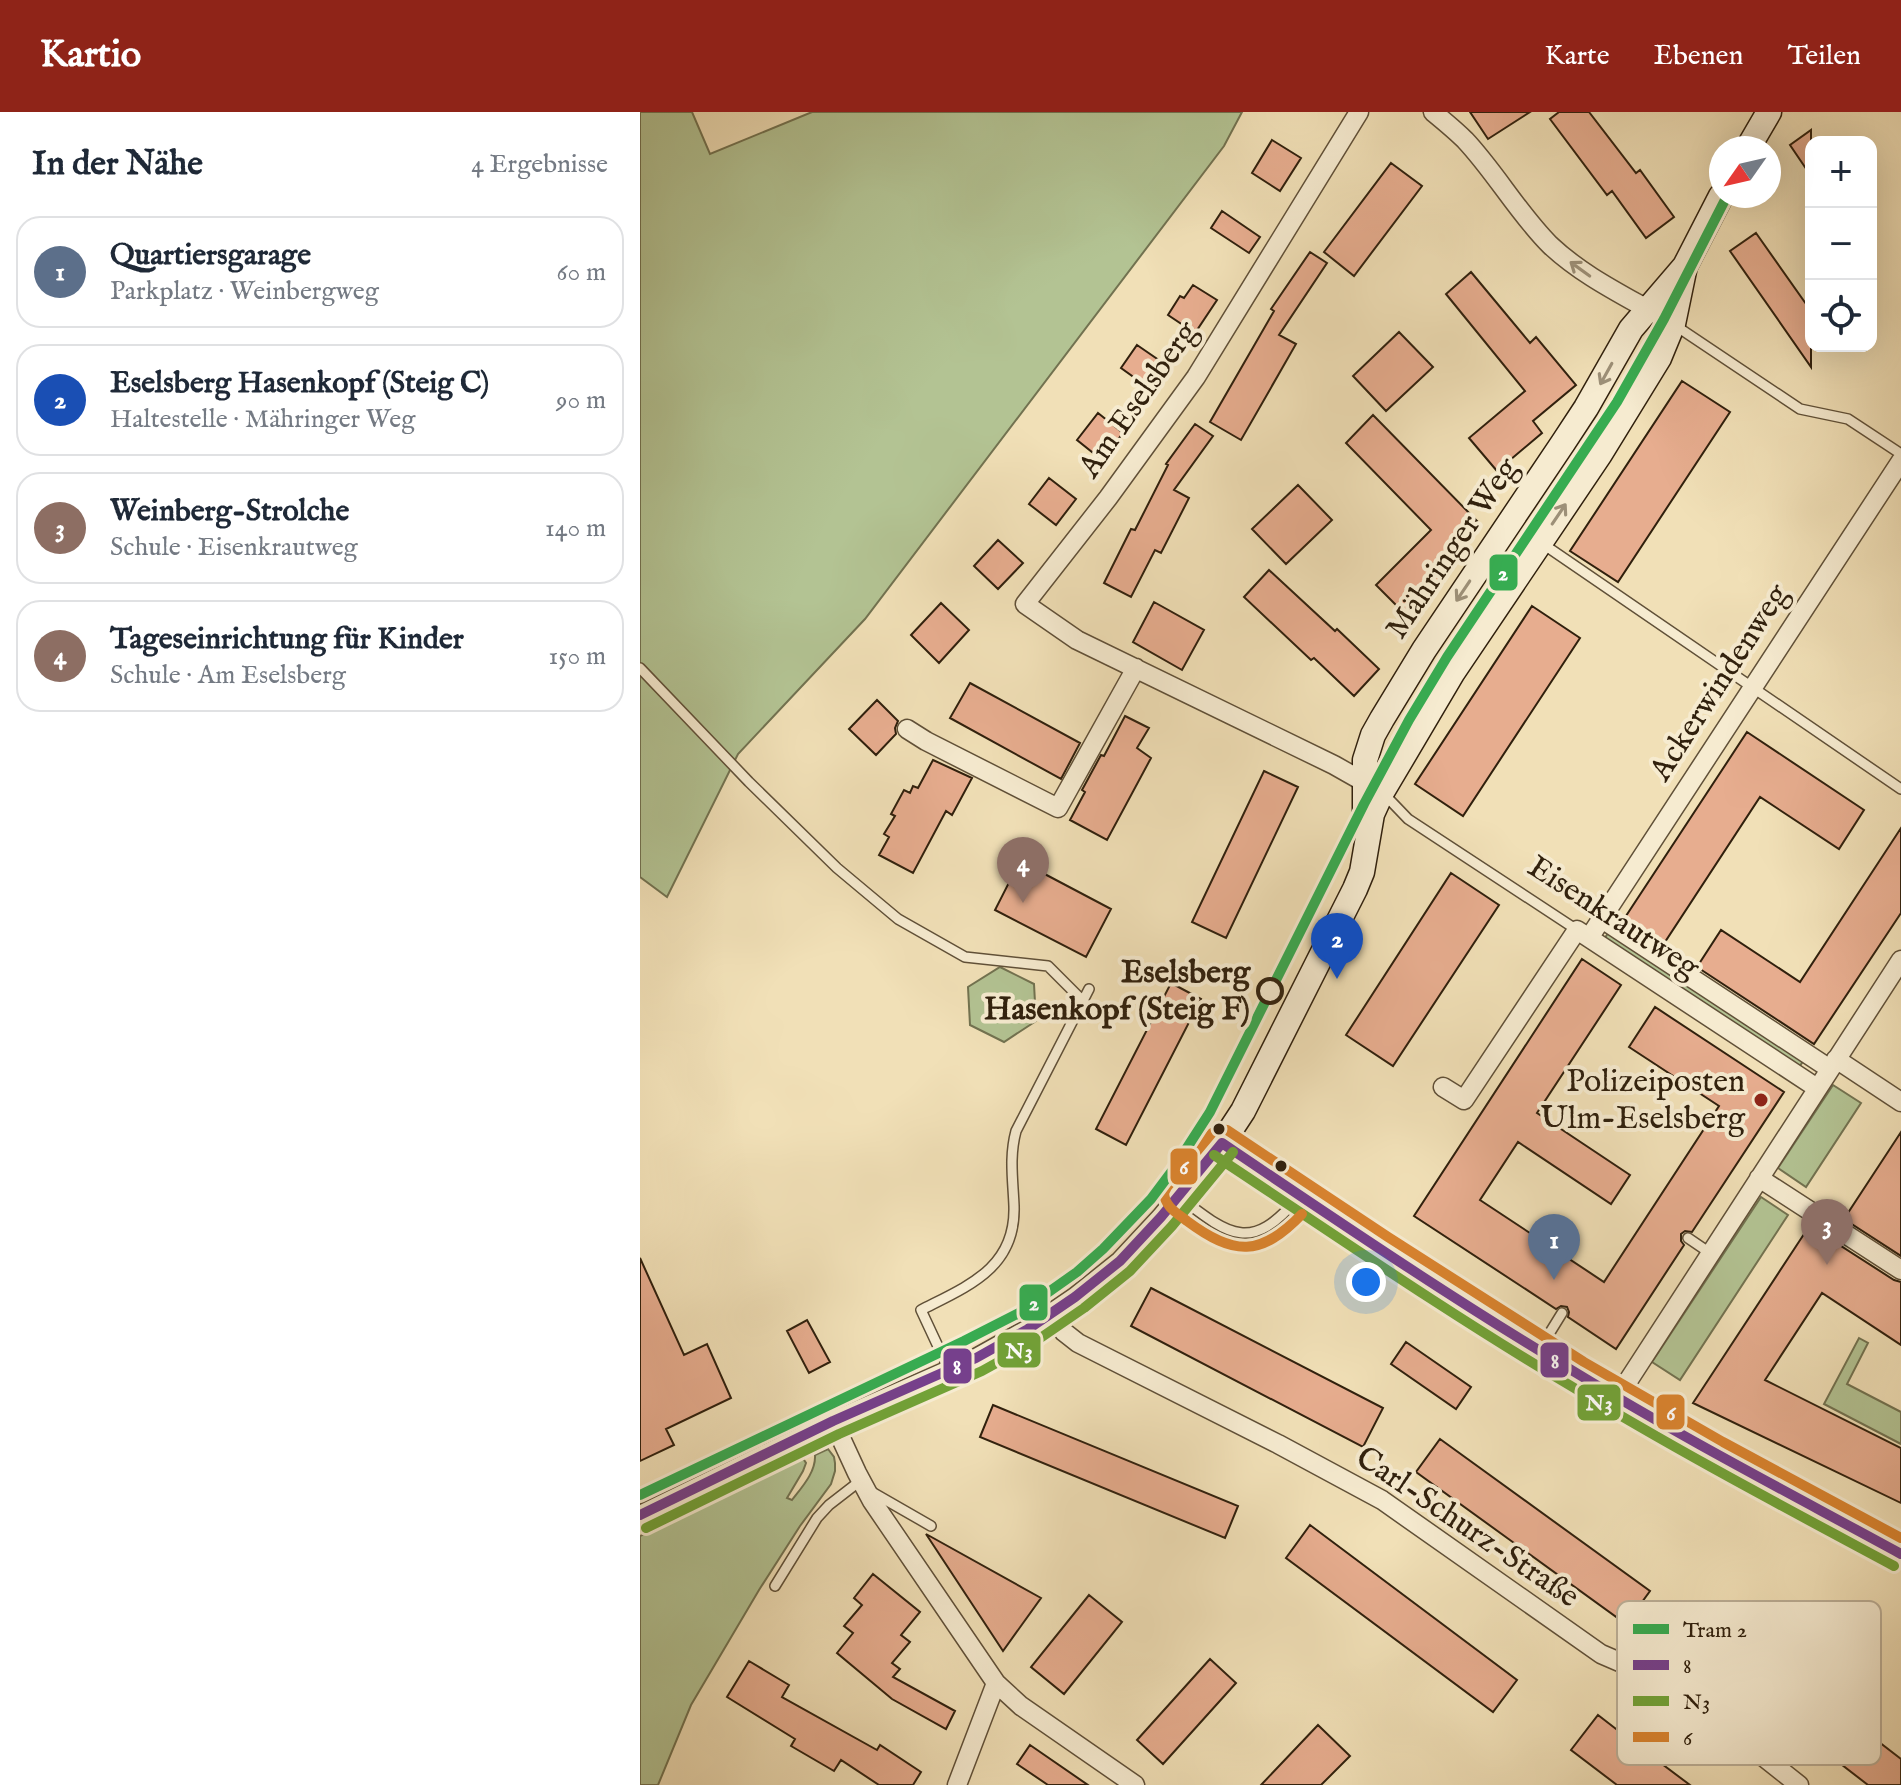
<!DOCTYPE html>
<html lang="de">
<meta charset="utf-8">
<style>
:root{--surface:#fff;--page:#f2f2f3;--text:#1f2937;--muted:#747a83;--line:#e0e1e3;--accent:#8f2418}
body{margin:0;font-family:"IM FELL English",serif;background:var(--page);color:var(--text)}
.controls{position:absolute;right:24px;top:24px;display:grid;overflow:hidden;border-radius:16px;box-shadow:0 8px 32px #0002}
.controls button{width:72px;height:72px;display:grid;place-items:center;padding:0;border:0;border-bottom:2px solid var(--line);background:var(--surface);color:var(--text);font:40px sans-serif}
.compass{position:absolute;left:1069px;top:24px;width:72px;height:72px;border-radius:50%;background:var(--surface);box-shadow:0 8px 32px #0002;rotate:236deg}
.you{position:absolute;left:726px;top:1170px;width:28px;height:28px;margin:-20px;border:6px solid #fff;border-radius:50%;background:#1a73e8;box-shadow:0 0 0 12px #1a73e833}
.badge{display:grid;place-items:center;width:52px;height:52px;border-radius:50%;background:var(--accent);color:#fff;font-size:26px;font-weight:700}
.pin{position:absolute;translate:-50% -66px;filter:drop-shadow(0 2px 4px #0008)}
.pin::after{content:'';position:absolute;top:42px;width:28px;height:24px;background:inherit;clip-path:polygon(0 0,100% 0,50% 100%)}
.list{margin:0;padding:0;list-style:none}
h2{display:flex;justify-content:space-between;align-items:center;height:104px;margin:0;padding:0 32px;font-size:34px}
h2 small{font-size:26px;font-weight:400;color:var(--muted)}
.list li{display:grid;grid-template-columns:52px 1fr auto;gap:24px;align-items:center;box-sizing:border-box;height:112px;margin:0 16px 16px;padding:0 16px;border:2px solid var(--line);border-radius:24px}
.list b{display:block;font-size:30px;white-space:nowrap}
.list p{margin:0;font-size:26px;white-space:nowrap;color:var(--muted)}
.list em{font-size:26px;font-style:normal;color:var(--muted)}
.icon{flex:none;width:44px;height:44px;fill:none;stroke:currentColor;stroke-width:2;stroke-linecap:round;stroke-linejoin:round}
.map{position:relative;flex:none;width:1261px;height:1673px;overflow:hidden}
header{display:flex;align-items:center;gap:48px;box-sizing:border-box;height:112px;padding:0 40px;background:var(--accent);color:#fff}
header strong{font-size:38px}
nav{display:flex;gap:44px;margin-inline-start:auto;font-size:28px}
main{display:flex}
aside{flex:1;background:var(--surface)}
.map>svg:first-child{display:block}
.green{fill:#b3c393;stroke:#727250;stroke-width:2}
.building{fill:#e7ad8f;stroke:#30200d;stroke-width:2}
.lines{fill:none;stroke-linecap:round;stroke-linejoin:round}
.lane-casing{stroke:#605038;stroke-width:12}
.street-casing{stroke:#605038;stroke-width:21}
.secondary-casing{stroke:#30200d;stroke-width:27}
.lane{stroke:#f6ebd0;stroke-width:9}
.street{stroke:#f6ebd0;stroke-width:18}
.secondary{stroke:#f6ebd0;stroke-width:24}
.bus-1-casing{stroke:#f6ebd0;stroke-width:16}
.bus-2-casing{stroke:#f6ebd0;stroke-width:16}
.bus-3-casing{stroke:#f6ebd0;stroke-width:16}
.bus-1{stroke:#76408c;stroke-width:10}
.bus-2{stroke:#72a237;stroke-width:10}
.bus-3{stroke:#d9832e;stroke-width:10}
.tram-1-casing{stroke:#f6ebd0;stroke-width:16}
.tram-1{stroke:#37ac51;stroke-width:10}
.oneway{stroke:#9d9078}
.stop-dot{fill:#f6ebd0;stroke:#30200d;stroke-width:4}
.poi-dot{fill:#8f2418;stroke:#f6ebd0;stroke-width:3}
.bus-dot{fill:#30200d;stroke:#f6ebd0;stroke-width:3}
.labels{text-anchor:middle;dominant-baseline:central;stroke-width:8;stroke-linejoin:round;paint-order:stroke}
.street-label{font-size:32px;fill:#30200d;stroke:#f6ebd0}
.stop-label{font-size:32px;font-weight:bold;fill:#30200d;stroke:#f6ebd0;text-anchor:end}
.poi-label{font-size:32px;fill:#30200d;stroke:#f6ebd0;text-anchor:end}
.key{fill:#f6ebd0;stroke:#bbae96;stroke-width:2}
.key-label{font-size:22px;fill:#30200d}
.line-badge{stroke:#f6ebd0;stroke-width:3}
.badge-label{font-size:22px;text-anchor:middle;font-weight:bold;fill:#fff}
</style>
<header>
<strong>Kartio</strong>
<nav><a>Karte</a><a>Ebenen</a><a>Teilen</a></nav>
</header>
<main>
<aside>
<h2>In der Nähe<small>4 Ergebnisse</small></h2>
<ul class="list">
<li><span class="badge" style="background:#5c6f8a">1</span><div><b>Quartiersgarage</b><p>Parkplatz · Weinbergweg</p></div><em>60 m</em></li>
<li><span class="badge" style="background:#1a4fb4">2</span><div><b>Eselsberg Hasenkopf (Steig C)</b><p>Haltestelle · Mähringer Weg</p></div><em>90 m</em></li>
<li><span class="badge" style="background:#8d6e63">3</span><div><b>Weinberg-Strolche</b><p>Schule · Eisenkrautweg</p></div><em>140 m</em></li>
<li><span class="badge" style="background:#8d6e63">4</span><div><b>Tageseinrichtung für Kinder</b><p>Schule · Am Eselsberg</p></div><em>150 m</em></li>
</ul>
</aside>
<div class="map">
<svg width="1261" height="1673" viewBox="0 0 1261 1673">
<rect width="100%" height="100%" fill="#f1e0b7"/>
<filter id="stains"><feTurbulence type="fractalNoise" baseFrequency=".0025" numOctaves="4"/><feColorMatrix values="0 0 0 0 .2 0 0 0 0 .09 0 0 0 0 .02 0 0 0 .5 -.17"/></filter>
<radialGradient id="worn" r=".72"><stop offset=".6" stop-color="#630" stop-opacity="0"/><stop offset="1" stop-color="#630" stop-opacity=".3"/></radialGradient>
<!-- green -->
<path class="green" d="M0,0H52L70,42L172,0H602L584,34L225,507L98,642L27,785L0,765Z
M972,815L1167,943L1156,960L961,832Z
M360,855L394,872L396,909L364,930L330,913L328,875Z
M1193,973L1221,991L1166,1075L1138,1056Z
M1121,1085L1148,1103L1040,1268L1012,1250Z
M1219,1226L1228,1231L1207,1272L1261,1300V1332L1184,1292Z
M188,1337L194,1345L195,1351V1359L191,1372L160,1414L119,1478L51,1593L18,1673H0V1424L39,1404L161,1346L164,1348L166,1351L163,1359L147,1386L152,1388C162,1375 176,1360 175,1343Z"/>
<!-- building -->
<path class="building" d="M830,0H890L848,27Z
M919,0H949L996,61L1000,58L1034,105L1006,126L972,79L967,83L910,7Z
M1171,18V64L1150,33Z
M632,28L661,46L640,79L612,61Z
M751,51L782,74L714,164L684,140Z
M582,99L620,125L609,141L571,116Z
M1116,121L1171,199V255L1090,139Z
M670,140L687,151L639,223L656,232L601,328L570,310L634,199L631,197Z
M831,160L890,231L896,225L936,273L893,309L902,321L857,359L829,326L885,279L806,182Z
M553,173L577,188L555,221L528,203L540,184L544,186Z
M759,220L793,255L746,299L713,264Z
M497,233L526,253L509,276L481,256Z
M1042,269L1090,300L978,470L930,439Z
M458,301L483,321L462,348L437,328Z
M733,303L837,409L794,451L805,462L765,502L736,473L791,418L706,331Z
M555,312L573,324L534,378L549,386L521,441L515,438L491,485L464,471L491,417L495,418L528,353L526,352Z
M409,366L436,387L416,413L389,392Z
M658,373L692,408L646,452L612,417Z
M358,428L383,451L358,477L334,454Z
M629,458L695,519L697,517L739,557L714,584L674,546L671,548L604,485Z
M514,490L564,518L542,558L493,530Z
M301,491L329,518L299,551L271,523Z
M892,494L940,526L823,704L775,672Z
M330,571L440,631L421,667L310,606Z
M237,588L258,609L255,616L256,622L236,643L209,617Z
M485,604L509,616L497,636L511,646L467,728L430,708L445,680L442,678L461,643L464,644Z
M1107,620L1224,698L1199,737L1120,685L1023,833L984,807Z
M293,648L332,666L312,703L306,699L273,761L239,743L249,725L244,722L255,704L251,702L264,678L270,681L273,674L278,676Z
M624,659L658,675L586,826L552,810Z
M1261,716V801L1174,932L1057,855L1081,818L1160,870Z
M380,749L471,797L446,845L355,798Z
M811,761L859,793L753,954L706,923Z
M942,847L981,873L897,1001L990,1063L971,1092L878,1030L840,1088L964,1170L1079,994L989,935L1015,895L1144,980L1052,1120L1045,1119L1041,1122V1129L1044,1133L976,1237L928,1205L929,1200L927,1195L921,1194L916,1197L774,1104Z
M531,871L561,887L486,1033L456,1017Z
M1261,1020V1144L1204,1107Z
M1168,1116L1189,1129L1190,1127L1254,1168L1261,1170V1233L1182,1181L1125,1268L1261,1336V1391L1053,1291Z
M0,1146L44,1243L67,1232L91,1286L26,1317L34,1333L0,1349Z
M511,1176L743,1296L723,1335L491,1214Z
M167,1208L190,1250L169,1261L147,1219Z
M766,1230L831,1275L816,1297L751,1252Z
M353,1293L598,1394L585,1426L340,1325Z
M800,1327L1010,1479L986,1512L776,1360Z
M670,1413L877,1568L853,1600L646,1446Z
M286,1422L401,1486L363,1539Z
M233,1462L280,1500L261,1523L270,1530L252,1551L260,1557L253,1565L315,1599L306,1617L252,1587L197,1541L213,1521L204,1514L222,1493L214,1486Z
M449,1483L482,1510L424,1582L391,1555Z
M1068,1498L1261,1647V1673H1228L1043,1530Z
M570,1547L596,1571L523,1652L497,1628Z
M109,1549L149,1573L142,1585L237,1638L240,1633L281,1660L273,1673H239L201,1648L194,1659L151,1634L155,1627L87,1585Z
M958,1603L998,1634L1050,1673H977L931,1638Z
M678,1613L710,1644L681,1673H621Z
M390,1633L448,1673H408L377,1652Z"/>
<g class="lines">
<defs>
<path id="lane" d="M1033,212L1160,297L1208,307L1261,342
M903,432L1261,677
M0,556L109,670L197,756L258,807L325,845L408,854L439,885L444,888
M744,682L768,707L937,818
M538,1084C589,1123 610,1142 658,1086
M1048,1126L1070,1141
M901,1235L922,1201
M309,1258L281,1198C328,1174 376,1156 374,1094C373,1068 369,1045 376,1019L449,877
M230,1379L291,1414
M135,1474L177,1406L189,1393L220,1369"/>
<path id="street" d="M719,0L556,265L468,386L385,492L437,528L694,653L724,670
M793,0C804,9 815,18 825,28C856,61 878,101 910,133C946,167 992,187 1033,212
M267,617L286,629L418,696L496,556
M962,807L1190,957
M949,826L1261,349
M1196,947L1261,990
M803,975L824,988L937,818L1177,976
M1119,1066L1261,1158
M411,1202L424,1220L438,1231L638,1332L742,1388L961,1542L1033,1573L1159,1673
M977,1286L1261,848
M193,1309L217,1361L232,1389L356,1571L381,1594L495,1673
M0,1403L193,1309L336,1246L388,1217L435,1185L480,1149L521,1105L582,1031
M317,1673L356,1571"/>
<path id="secondary" d="M1108,36L1129,0
M1045,154L1033,212L1019,246L960,342L813,560L742,680L732,702L722,760L715,777L603,999L582,1031L740,1137L937,1262L1076,1342L1261,1442
M725,708V648L733,623L742,607L784,538L923,331L946,296L991,217L1045,154L1081,84"/>
</defs>
<!-- lane casing -->
<use href="#lane" class="lane-casing"/>
<!-- street casing -->
<use href="#street" class="street-casing"/>
<!-- secondary casing -->
<use href="#secondary" class="secondary-casing"/>
<!-- lane -->
<use href="#lane" class="lane"/>
<!-- street -->
<use href="#street" class="street"/>
<!-- secondary -->
<use href="#secondary" class="secondary"/>
<defs>
<path id="bus-1" d="M582,1031C699,1110 817,1190 938,1262C1043,1326 1153,1383 1261,1442
M0,1403L193,1309L336,1246L388,1217L435,1185L480,1149L521,1105L582,1031"/>
<path id="bus-2" d="M574,1043C692,1121 809,1202 931,1274C1036,1338 1146,1396 1254,1454
M6,1416L199,1322L342,1259L396,1229L444,1196L490,1159L532,1114L593,1040"/>
<path id="bus-3" d="M662,1102C621,1145 594,1144 547,1109C537,1101 525,1095 524,1081L527,1075L572,1021L579,1017L587,1018L748,1125L944,1250L1083,1330L1261,1426"/>
</defs>
<!-- bus-1 casing -->
<use href="#bus-1" class="bus-1-casing"/>
<!-- bus-2 casing -->
<use href="#bus-2" class="bus-2-casing"/>
<!-- bus-3 casing -->
<use href="#bus-3" class="bus-3-casing"/>
<!-- bus-1 -->
<use href="#bus-1" class="bus-1"/>
<!-- bus-2 -->
<use href="#bus-2" class="bus-2"/>
<!-- bus-3 -->
<use href="#bus-3" class="bus-3"/>
<defs>
<path id="tram-1" d="M0,1383L324,1229L379,1201L437,1160L463,1137L511,1087L532,1059L570,1000L724,692L769,608L807,545L977,290L1024,207L1087,84"/>
</defs>
<!-- tram-1 casing -->
<use href="#tram-1" class="tram-1-casing"/>
<!-- tram-1 -->
<use href="#tram-1" class="tram-1"/>
</g>
<!-- one-way arrows -->
<defs><path id="oneway-shaft" d="M-6 0H5M1.5-3L5.5 0L1.5 3" fill="none" stroke-width="1.6" stroke-linecap="round" stroke-linejoin="round" transform="scale(2)"/></defs>
<g class="oneway">
<use href="#oneway-shaft" transform="translate(940 157) rotate(-144)"/>
<use href="#oneway-shaft" transform="translate(966 262) rotate(119)"/>
<use href="#oneway-shaft" transform="translate(919 402) rotate(-56)"/>
<use href="#oneway-shaft" transform="translate(823 479) rotate(124)"/>
</g>
<!-- markers -->
<circle class="stop-dot" cx="630" cy="879" r="12"/>
<circle class="poi-dot" cx="1121" cy="988" r="8"/>
<g class="bus-dot">
<circle cx="579" cy="1017" r="7"/>
<circle cx="641" cy="1054" r="7"/>
</g>
<g class="labels">
<!-- street labels -->
<g class="street-label">
<text transform="translate(499 288) rotate(-55)">Am Eselsberg</text>
<text transform="translate(813 437) rotate(-56)">Mähringer Weg</text>
<text transform="translate(1080 571) rotate(-57)">Ackerwindenweg</text>
<text transform="translate(973 806) rotate(33)">Eisenkrautweg</text>
<text transform="translate(827 1416) rotate(34)">Carl-Schurz-Straße</text>
</g>
<!-- stop labels -->
<g class="stop-label">
<text x="610" y="861">Eselsberg<tspan x="610" dy="37">Hasenkopf (Steig F)</tspan></text>
</g>
<!-- poi labels -->
<g class="poi-label">
<text x="1105" y="970">Polizeiposten<tspan x="1105" dy="37">Ulm-Eselsberg</tspan></text>
</g>
</g>
<!-- legend -->
<rect x="977" y="1489" width="264" height="164" rx="12" class="key"/>
<rect x="993" y="1512" width="36" height="10" fill="#37ac51"/>
<rect x="993" y="1548" width="36" height="10" fill="#76408c"/>
<rect x="993" y="1584" width="36" height="10" fill="#72a237"/>
<rect x="993" y="1620" width="36" height="10" fill="#d9832e"/>
<g class="key-label">
<text x="1043" y="1525">Tram 2</text>
<text x="1043" y="1561">8</text>
<text x="1043" y="1597">N3</text>
<text x="1043" y="1633">6</text>
</g>
<g class="line-badge">
<rect x="848" y="441" width="31" height="39" rx="8" fill="#37ac51"/>
<rect x="529" y="1035" width="30" height="39" rx="8" fill="#d9832e"/>
<rect x="378" y="1171" width="31" height="39" rx="8" fill="#37ac51"/>
<rect x="356" y="1219" width="46" height="38" rx="8" fill="#72a237"/>
<rect x="899" y="1229" width="31" height="38" rx="8" fill="#76408c"/>
<rect x="302" y="1235" width="31" height="38" rx="8" fill="#76408c"/>
<rect x="936" y="1271" width="46" height="39" rx="8" fill="#72a237"/>
<rect x="1015" y="1281" width="31" height="38" rx="8" fill="#d9832e"/>
</g>
<g class="badge-label">
<text x="863" y="468">2</text>
<text x="544" y="1062">6</text>
<text x="394" y="1198">2</text>
<text x="379" y="1246">N3</text>
<text x="915" y="1256">8</text>
<text x="317" y="1262">8</text>
<text x="959" y="1298">N3</text>
<text x="1031" y="1308">6</text>
</g>
<rect width="100%" height="100%" filter="url(#stains)"/>
<rect width="100%" height="100%" fill="url(#worn)"/>
</svg>
<div class="controls">
<button>+</button>
<button>−</button>
<button><svg class="icon" aria-label="locate" viewBox="0 0 24 24"><circle cx="12" cy="12" r="6"/><path d="M12 2v4M12 18v4M2 12h4M18 12h4"/></svg></button>
</div>
<svg class="compass" viewBox="-18 -18 36 36"><path d="M0-13l5 13h-10z" fill="#e53935"/><path d="M0 13l5-13h-10z" fill="#747a83"/></svg>
<div class="you"></div>
<div class="pin badge" style="left:914px;top:1168px;background:#5c6f8a">1</div>
<div class="pin badge" style="left:697px;top:867px;background:#1a4fb4">2</div>
<div class="pin badge" style="left:1187px;top:1153px;background:#8d6e63">3</div>
<div class="pin badge" style="left:383px;top:791px;background:#8d6e63">4</div>
</div>
</main>
